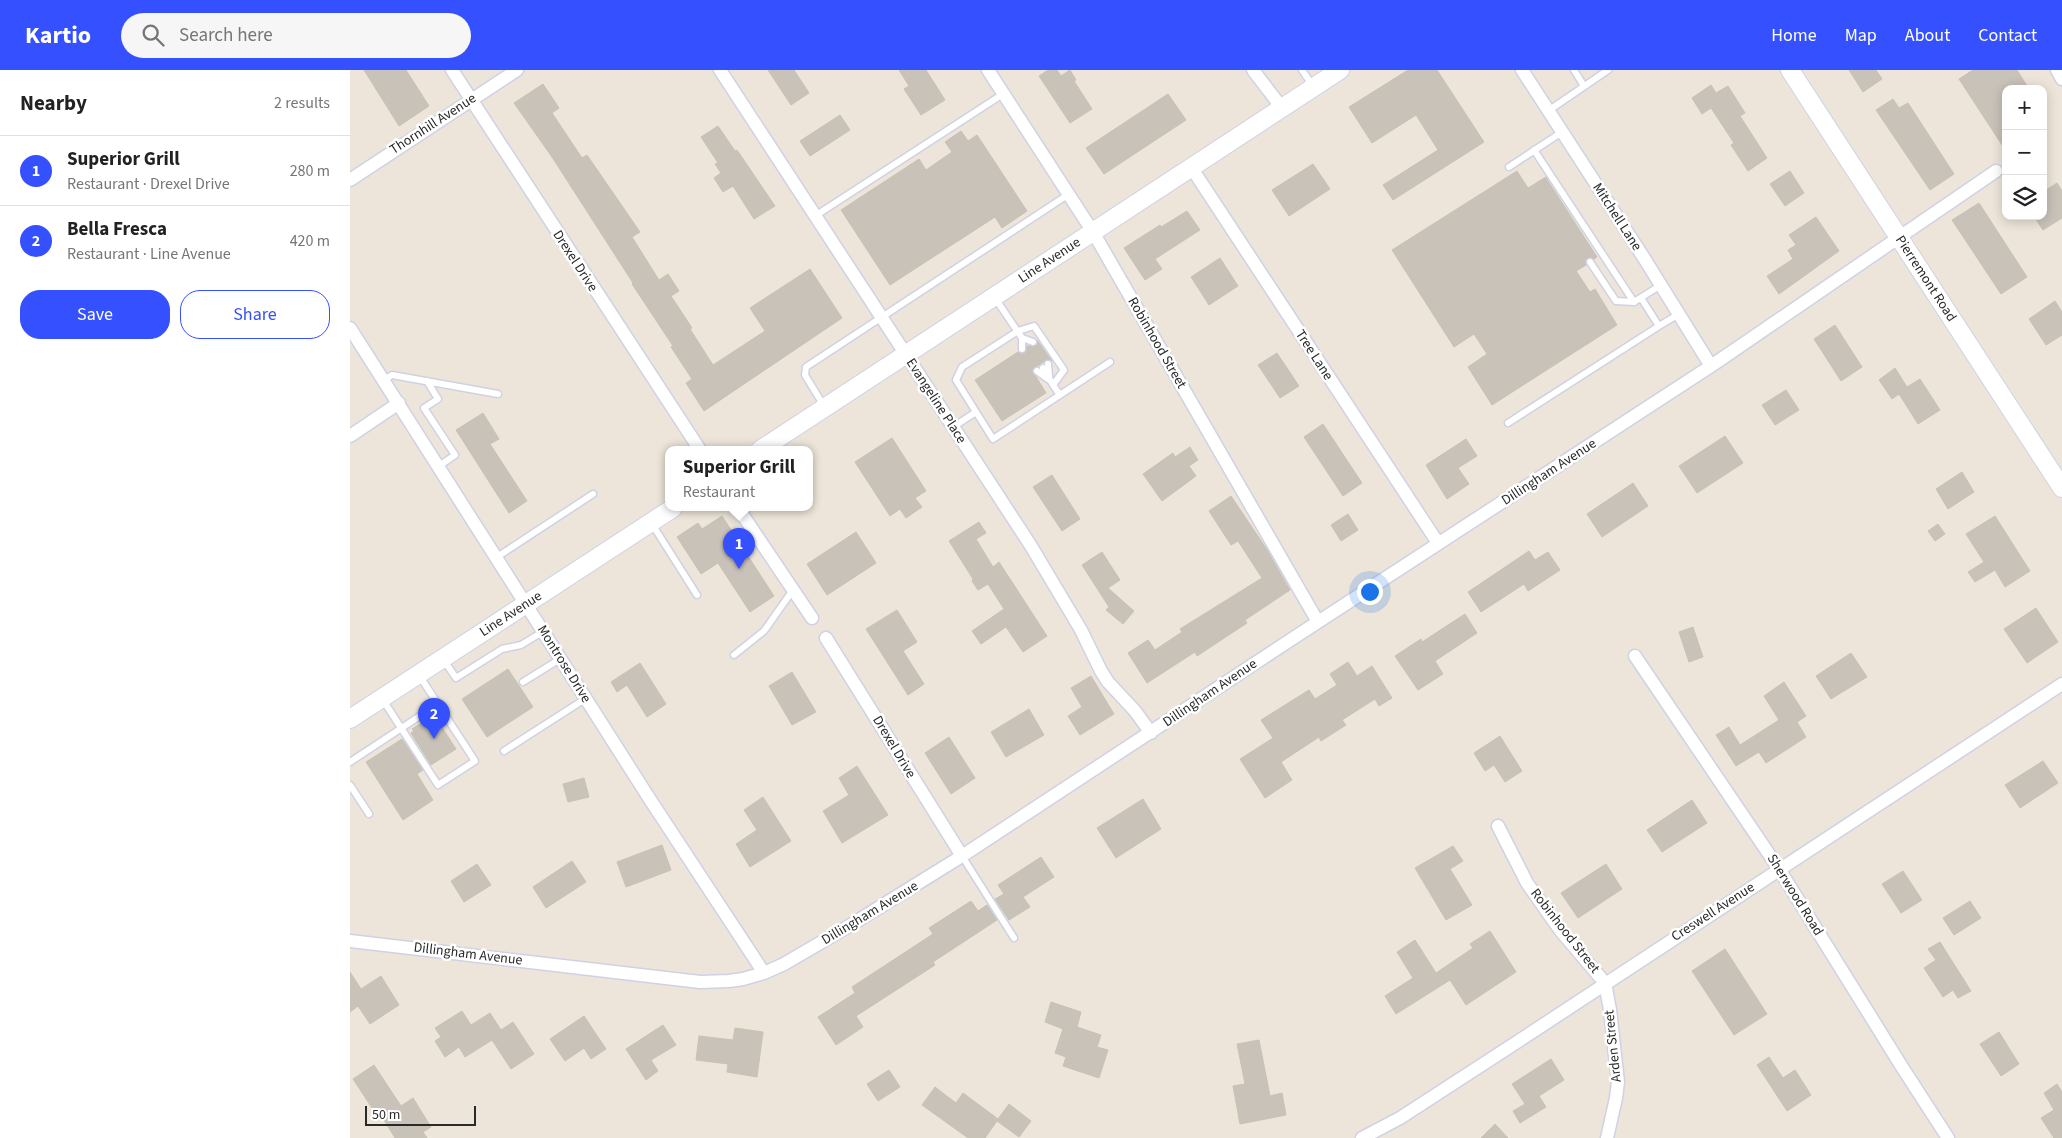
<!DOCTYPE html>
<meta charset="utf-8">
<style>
:root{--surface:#fff;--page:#f6f6f6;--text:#222;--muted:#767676;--line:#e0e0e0;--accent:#3450ff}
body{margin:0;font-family:"Source Sans 3",sans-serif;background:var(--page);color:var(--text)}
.controls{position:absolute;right:15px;top:15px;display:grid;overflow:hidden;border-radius:10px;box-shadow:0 2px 12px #0003}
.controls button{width:45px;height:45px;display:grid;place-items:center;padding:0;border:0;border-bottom:1px solid var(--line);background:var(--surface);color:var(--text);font:25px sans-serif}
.scale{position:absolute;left:15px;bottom:12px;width:111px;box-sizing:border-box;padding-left:5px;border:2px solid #292929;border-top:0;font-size:14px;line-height:18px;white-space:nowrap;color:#292929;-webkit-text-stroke:4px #fff;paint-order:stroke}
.you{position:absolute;left:1019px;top:521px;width:18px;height:18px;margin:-12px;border:4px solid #fff;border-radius:50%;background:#1a73e8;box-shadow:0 0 0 8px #1a73e833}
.badge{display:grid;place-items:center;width:32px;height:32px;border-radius:50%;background:var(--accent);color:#fff;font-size:16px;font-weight:700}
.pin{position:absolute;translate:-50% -41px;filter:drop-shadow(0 1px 2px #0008)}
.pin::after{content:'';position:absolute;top:26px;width:18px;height:15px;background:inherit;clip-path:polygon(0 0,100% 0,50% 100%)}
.popup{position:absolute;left:315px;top:376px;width:148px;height:65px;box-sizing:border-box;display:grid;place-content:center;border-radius:10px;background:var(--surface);filter:drop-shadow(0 1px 4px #0005);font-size:16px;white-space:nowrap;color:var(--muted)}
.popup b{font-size:19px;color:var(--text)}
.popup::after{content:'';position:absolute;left:50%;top:100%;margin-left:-10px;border:10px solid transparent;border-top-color:var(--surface)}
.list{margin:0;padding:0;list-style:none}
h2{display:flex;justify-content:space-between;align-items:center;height:65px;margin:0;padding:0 20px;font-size:21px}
h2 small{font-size:16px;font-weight:400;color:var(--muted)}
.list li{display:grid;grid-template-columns:32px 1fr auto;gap:15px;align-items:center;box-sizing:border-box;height:70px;padding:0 20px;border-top:1px solid var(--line)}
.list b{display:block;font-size:19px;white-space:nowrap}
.list p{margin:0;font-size:16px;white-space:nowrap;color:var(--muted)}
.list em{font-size:16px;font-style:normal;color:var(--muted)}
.actions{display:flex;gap:10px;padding:15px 20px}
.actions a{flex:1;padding:11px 0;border:1px solid var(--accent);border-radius:20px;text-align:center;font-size:18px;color:var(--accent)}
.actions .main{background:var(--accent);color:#fff}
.icon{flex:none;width:28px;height:28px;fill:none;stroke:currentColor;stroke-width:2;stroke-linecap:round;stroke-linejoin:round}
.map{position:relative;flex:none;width:1712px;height:1068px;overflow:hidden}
header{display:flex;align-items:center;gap:30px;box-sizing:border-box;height:70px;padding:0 25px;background:var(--accent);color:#fff}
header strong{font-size:24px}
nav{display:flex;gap:28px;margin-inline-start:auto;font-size:18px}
.search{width:350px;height:45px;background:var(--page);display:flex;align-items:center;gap:12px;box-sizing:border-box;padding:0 18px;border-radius:28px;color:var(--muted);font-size:19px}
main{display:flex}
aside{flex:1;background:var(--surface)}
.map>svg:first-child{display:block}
.building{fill:#c8c2b9;stroke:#c8c2b3}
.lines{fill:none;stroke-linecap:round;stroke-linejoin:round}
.lane-casing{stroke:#cfd2e4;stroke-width:9}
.street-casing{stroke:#cfd2e4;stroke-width:15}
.secondary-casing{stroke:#cfd2e4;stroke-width:20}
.lane{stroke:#fff;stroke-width:6}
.street{stroke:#fff;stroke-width:12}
.secondary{stroke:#fff;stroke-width:18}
.labels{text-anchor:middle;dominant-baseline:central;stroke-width:5;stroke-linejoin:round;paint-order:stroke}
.street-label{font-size:14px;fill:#292929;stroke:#fff}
</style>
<header>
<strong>Kartio</strong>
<div class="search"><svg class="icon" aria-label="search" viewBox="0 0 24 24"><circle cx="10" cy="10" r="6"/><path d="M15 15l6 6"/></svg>Search here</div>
<nav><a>Home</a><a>Map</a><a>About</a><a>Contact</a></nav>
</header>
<main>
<aside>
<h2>Nearby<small>2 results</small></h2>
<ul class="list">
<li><span class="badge">1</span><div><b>Superior Grill</b><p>Restaurant · Drexel Drive</p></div><em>280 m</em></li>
<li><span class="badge">2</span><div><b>Bella Fresca</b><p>Restaurant · Line Avenue</p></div><em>420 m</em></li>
</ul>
<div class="actions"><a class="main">Save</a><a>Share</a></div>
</aside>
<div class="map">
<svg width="1712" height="1068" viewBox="0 0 1712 1068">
<rect width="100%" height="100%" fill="#ede5d9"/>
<!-- building -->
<path class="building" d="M14,0H56L79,36L49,56Z
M418,0H444L459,23L441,35Z
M549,0H576L595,30L571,45L554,19L559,16Z
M698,0H707L711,6L720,0L726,10L724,11L742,39L720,53L689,6Z
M1058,0H1087L1134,72L1043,130L1033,115L1088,80L1066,45L1022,73L999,37Z
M1499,0H1526L1532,9L1513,22Z
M1623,0H1667L1679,19H1656V81L1609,9Z
M193,14L209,38L202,43L232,88L237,85L290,162L282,167L309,210L318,204L329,221L321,226L342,258L340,259L363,295L415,261L400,238L460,199L492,248L354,341L336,313L342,309L321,277L323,276L282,214L283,213L202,87L164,33Z
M1361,15L1366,23L1378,16L1395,43L1390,46L1417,88L1398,101L1381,75L1384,73L1361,38L1352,44L1342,28Z
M818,24L836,50L754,104L736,78Z
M1543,29L1549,38L1558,33L1604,104L1580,120L1526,40Z
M490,45L500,60L460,86L450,71Z
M368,56L385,81L387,80L425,136L404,149L383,116L373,122L364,108L371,103L365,94L368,93L351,67Z
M611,61L618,71L627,65L677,141L652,158L645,147L540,215L491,140L569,89L576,100L602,82L595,72Z
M963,94L980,119L939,146L922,120Z
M1167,101L1178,118L1196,107L1198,111L1247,187L1244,189L1238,188L1235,190L1236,195L1226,201L1240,222L1245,219L1267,255L1142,335L1118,297L1137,284L1124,264L1104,277L1042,180Z
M1440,101L1454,123L1435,136L1420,114Z
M1707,113L1712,121V148L1693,160L1684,146H1693V122Z
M1629,133L1677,207L1651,224L1602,150Z
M837,141L850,160L805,189L812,199L795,210L774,178L810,155L811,157Z
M1466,147L1489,181L1429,224L1417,206L1443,189L1438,180L1446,175L1439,165Z
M870,188L888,216L859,235L841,207Z
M1705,231L1712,242V265L1696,275L1679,249Z
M1485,255L1512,297L1491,311L1464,269Z
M687,270L702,291L696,290L682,300L696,323L652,351L625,310L668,282L672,284L675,283L677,276H686Z
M927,283L949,316L930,328L908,295Z
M1545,298L1557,317L1570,309L1590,340L1568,354L1549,324L1542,329L1529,310Z
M1436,320L1449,340L1425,355L1412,335Z
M133,343L149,369L140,374L177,431L159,443L106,360Z
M973,354L1012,413L993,426L954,367Z
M1375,366L1393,393L1347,423L1329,396Z
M542,368L576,421L565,428L572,437L556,448L550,439L540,446L505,392Z
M1116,369L1127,386L1108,398L1119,414L1097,429L1076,395Z
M840,377L848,390L839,396L846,406L812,431L793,404L823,383L825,387Z
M1612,402L1624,422L1598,439L1586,419Z
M702,405L730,449L712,461L683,417Z
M1283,413L1298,436L1252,467L1237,444Z
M881,426L916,478L940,520L895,550L897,553L847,586L845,582L797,613L778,583L798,570L805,580L832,562L830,559L912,508L888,471L881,475L859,441Z
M998,444L1008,460L991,471L981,455Z
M372,446L424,526L400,542L368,493L351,504L327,467L348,453L352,459Z
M1645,446L1680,501L1655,517L1645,500L1625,512L1618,502L1634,492L1616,464Z
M629,452L636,463L626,469L643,497L649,492L697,566L673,582L656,557L631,574L622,561L654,539L638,514L628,520L622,511L623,509L599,471Z
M1588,454L1595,464L1585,471L1578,461Z
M506,462L526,493L477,525L457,494Z
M1179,481L1185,490L1198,482L1210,500L1178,521L1174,514L1131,542L1118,522Z
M752,482L770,510L758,518L784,541L773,554L756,540L759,537L732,495Z
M1686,538L1708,572L1677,593L1654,559Z
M547,540L567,572L553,581L574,614L558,625L516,559Z
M1115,544L1127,563L1085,591L1093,604L1068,620L1045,586L1071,569L1072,572Z
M1343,557L1353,587L1339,592L1329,562Z
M1501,583L1517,607L1481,629L1466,606Z
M998,592L1007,606L1022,596L1042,628L1029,636L1025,629L992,650L996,655L971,671L969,667L931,692L942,710L915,728L890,689L923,668L911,650L959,620L965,629L987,615L980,604Z
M290,593L316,634L297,647L277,615L267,622L261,612Z
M158,599L183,637L137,667L112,629Z
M442,602L466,642L442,655L419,616Z
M741,606L764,644L730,665L718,646L732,637L721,618Z
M1434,612L1456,646L1447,652L1456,667L1416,693L1409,682L1386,696L1366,665L1379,657L1390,675L1429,650L1414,626Z
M679,639L694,665L656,687L641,662Z
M84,645L106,679L81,695L61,663L64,661L62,659Z
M1150,666L1172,701L1155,712L1144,695L1135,701L1124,683Z
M599,667L625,708L601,724L575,683Z
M52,669L73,700L67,704L83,730L53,750L16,692Z
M1693,691L1708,713L1670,738L1655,715Z
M507,696L538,745L492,773L473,741L499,725L489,708Z
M234,708L239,727L218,732L213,714Z
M413,727L441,771L400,797L386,774L407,760L394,740Z
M793,729L811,759L766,788L747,758Z
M1342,730L1357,753L1312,782L1297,760Z
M312,775L321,800L276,817L267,792Z
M1103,776L1113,791L1100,799L1122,835L1096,850L1065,798Z
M691,787L704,807L673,827L680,837L659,850L645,829L654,824L648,815Z
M222,791L236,812L196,838L183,817Z
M127,794L141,815L114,832L101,811Z
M1256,794L1272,819L1228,848L1211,823Z
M1553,801L1572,830L1551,843L1532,814Z
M621,831L628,841L637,835L647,850L583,892L585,895L506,946L513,957L486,975L468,947L505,923L502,917L583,864L579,858Z
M1620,831L1631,848L1604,865L1593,848Z
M1140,861L1166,902L1116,935L1100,910L1046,944L1035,926L1063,908L1047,882L1065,870L1086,903L1123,878L1120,874Z
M1590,872L1621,921L1608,928L1603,920L1593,927L1574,898L1586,890L1578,879Z
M1375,879L1417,944L1384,965L1342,901Z
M0,902L11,919L31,906L49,935L20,954L8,936L0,942Z
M701,932L731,942L727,957L751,965L747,977L758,980L749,1008L713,996L716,987L705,983L713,959L695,952Z
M112,941L121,955L140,943L151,960L163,952L184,984L161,999L142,970L115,987L109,977L95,987L85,971L91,967L85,958Z
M234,946L256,979L241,989L234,978L215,991L200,969Z
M313,955L326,975L301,990L308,1001L296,1010L276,979Z
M385,958L413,962L407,1007L377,1002L378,994L346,990L349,966L383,970Z
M1649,962L1669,994L1651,1006L1630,974Z
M909,970L920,1026L932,1023L936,1045L890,1054L883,1016L895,1014L887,974Z
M1419,987L1433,1008L1445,1000L1461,1025L1437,1041L1407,995Z
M1201,989L1214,1010L1189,1026L1196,1037L1170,1053L1163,1041L1175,1034L1162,1014Z
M24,995L51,1036L63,1028L81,1057L73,1062L77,1068H45L29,1042L26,1044L3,1009Z
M539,1000L550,1017L528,1031L517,1014Z
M1707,1014L1712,1022V1068H1704L1691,1048L1704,1040L1694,1023Z
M585,1017L606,1033L613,1023L648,1049L659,1034L681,1051L669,1067L647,1051L635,1068H618L572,1035Z
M1145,1054L1158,1068H1131Z"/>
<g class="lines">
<defs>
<path id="lane" d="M952,0L963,16
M1224,0L1234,16
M1198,41L1258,0
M1184,80L1284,232L1311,215
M1159,97L1212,62
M465,146L653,24
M1240,192L1266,231L1284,232
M645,228L672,268V279
M1309,256L1329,244
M672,268L683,272
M698,294L699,306
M693,298L703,315
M687,301L698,309
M34,310L42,305L148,324
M77,311L88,329L74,338L105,385L89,396
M474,336L455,305L456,297L719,124
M626,342L606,310L612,297L668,261L684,256L714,300L703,315L710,325
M1158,353L1309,256L1291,228
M603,357L626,342L643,369L760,292
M302,454L347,525
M147,487L243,424
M384,585L414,561L443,520
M93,589L106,608L152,579L171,575L194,561
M173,612L210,589
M33,630L88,715L125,691L69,605
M154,681L235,629
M0,692L88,634
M0,715L19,744
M612,786L664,868"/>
<path id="street" d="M102,0L350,380
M370,0L681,476L731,560L751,601L758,612L785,641L801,663
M638,0L743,162L968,552
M903,0L932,38
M1172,0L1294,188L1361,296
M1707,0L1712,9
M841,97L1088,473
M0,110L167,0
M0,258L299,728L414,903
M0,366L49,333
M388,438L462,548
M476,568L612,786
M1285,586L1429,799L1552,997L1598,1068
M1148,756L1177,813L1210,860L1255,913L1260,940L1268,1012L1266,1028L1257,1068
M0,871L350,912L379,911L393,909L414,903L434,894L499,856L612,786L948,565L1361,296L1646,101
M1012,1068L1050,1048L1164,974L1712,614"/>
<g id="secondary">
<path id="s1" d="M1440,0L1712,418"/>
<path id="s2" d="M410,380L990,0"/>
<path id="s3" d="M0,649L323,438"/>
</g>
</defs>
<!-- lane casing -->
<use href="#lane" class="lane-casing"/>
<!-- street casing -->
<use href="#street" class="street-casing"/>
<!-- secondary casing -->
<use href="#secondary" class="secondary-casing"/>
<!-- lane -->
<use href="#lane" class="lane"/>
<!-- street -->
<use href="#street" class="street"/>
<!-- secondary -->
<use href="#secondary" class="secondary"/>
</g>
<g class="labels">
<!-- street labels -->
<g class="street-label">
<text transform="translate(83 54) rotate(-33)">Thornhill Avenue</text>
<text transform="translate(1267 147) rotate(57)">Mitchell Lane</text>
<text stroke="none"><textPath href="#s2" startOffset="346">Line Avenue</textPath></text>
<text transform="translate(225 191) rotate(57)">Drexel Drive</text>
<text stroke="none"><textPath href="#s1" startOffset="249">Pierremont Road</textPath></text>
<text transform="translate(807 273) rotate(60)">Robinhood Street</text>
<text transform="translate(964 285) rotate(57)">Tree Lane</text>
<text transform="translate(586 331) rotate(57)">Evangeline Place</text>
<text transform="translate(1199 402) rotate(-33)">Dillingham Avenue</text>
<text stroke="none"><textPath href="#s3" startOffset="192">Line Avenue</textPath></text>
<text transform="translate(214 594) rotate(58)">Montrose Drive</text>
<text transform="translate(860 623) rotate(-34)">Dillingham Avenue</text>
<text transform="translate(544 677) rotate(59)">Drexel Drive</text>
<text transform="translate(1445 825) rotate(58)">Sherwood Road</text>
<text transform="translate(1363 842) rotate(-33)">Creswell Avenue</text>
<text transform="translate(520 843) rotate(-31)">Dillingham Avenue</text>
<text transform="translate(1215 861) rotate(52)">Robinhood Street</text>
<text transform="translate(118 884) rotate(7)">Dillingham Avenue</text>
<text transform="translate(1263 976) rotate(-96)">Arden Street</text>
</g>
</g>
</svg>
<div class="controls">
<button>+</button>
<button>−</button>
<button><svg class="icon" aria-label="layers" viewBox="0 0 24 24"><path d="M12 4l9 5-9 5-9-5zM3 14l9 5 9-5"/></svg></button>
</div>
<div class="scale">50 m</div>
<div class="you"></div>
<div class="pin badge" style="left:389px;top:499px">1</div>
<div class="popup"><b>Superior Grill</b>Restaurant</div>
<div class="pin badge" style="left:84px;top:669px">2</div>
</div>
</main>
